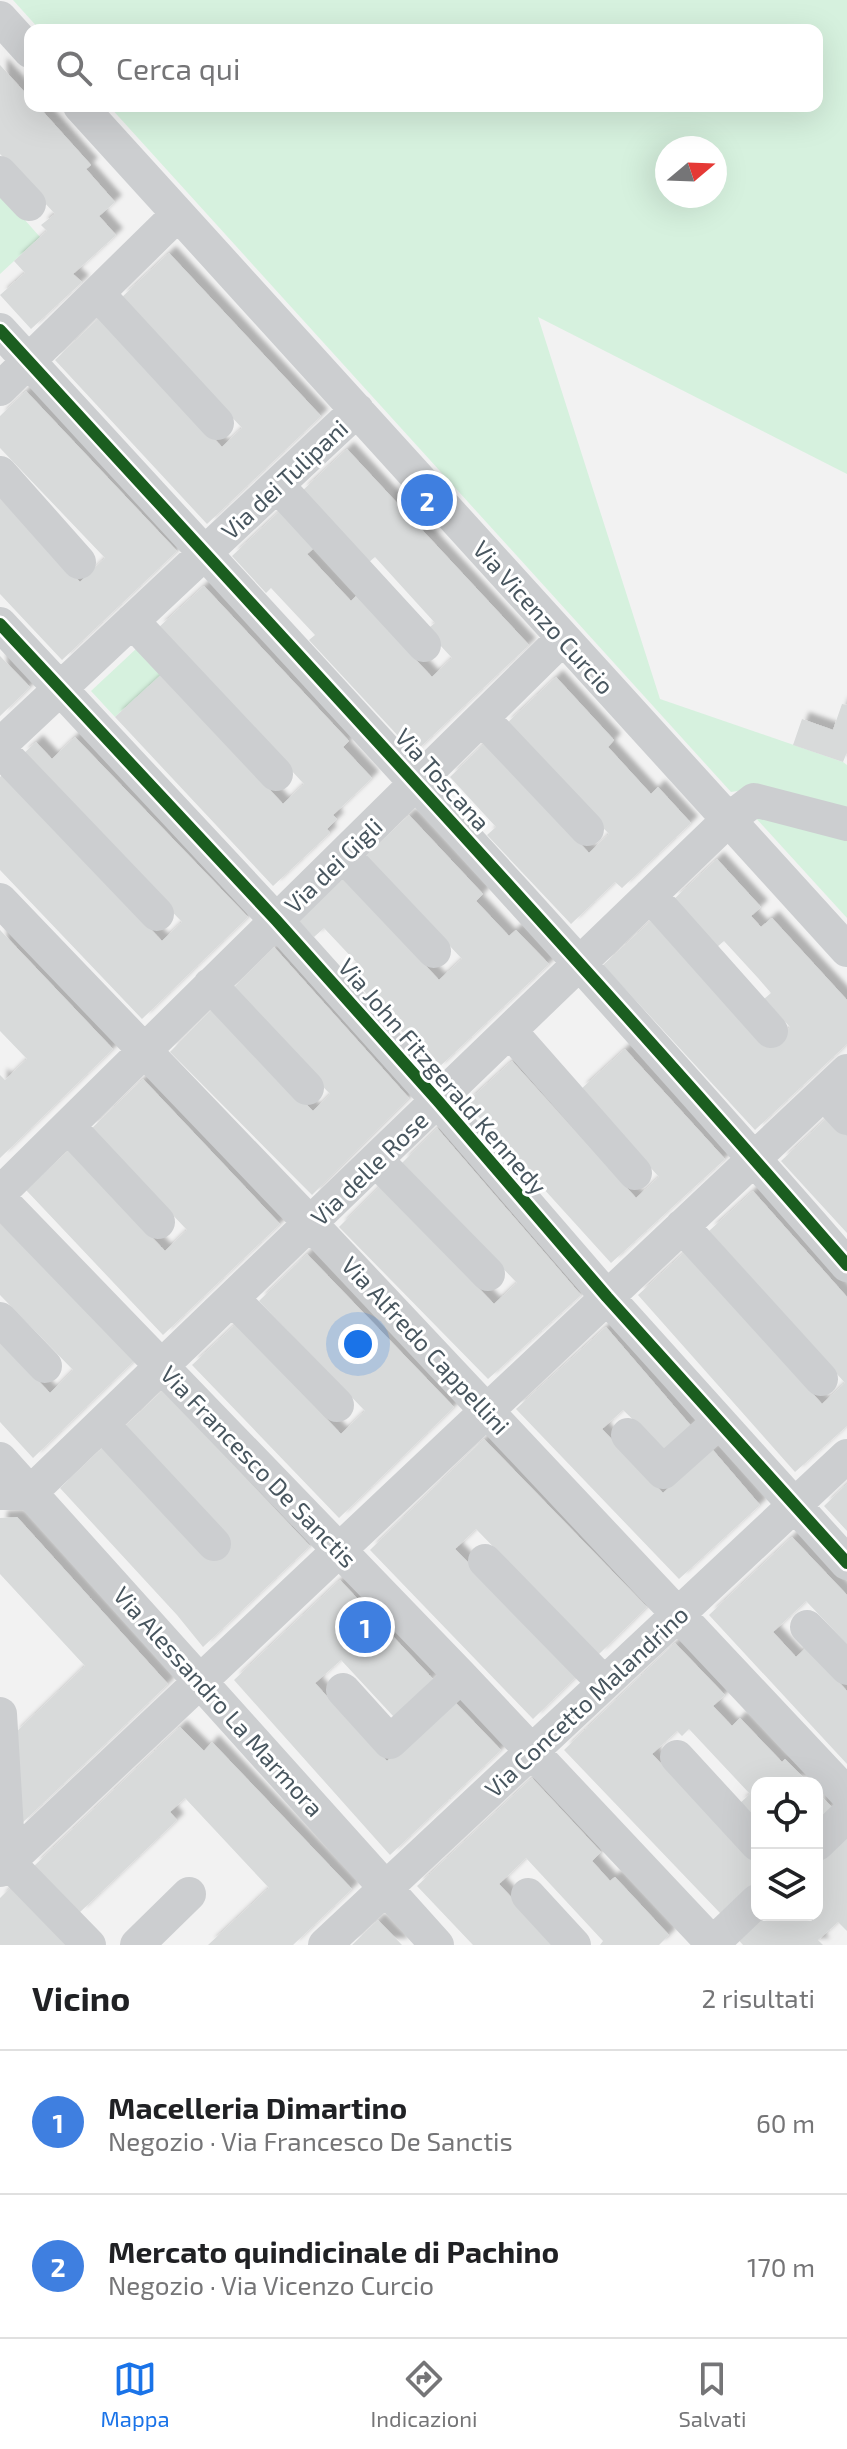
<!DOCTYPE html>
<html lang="it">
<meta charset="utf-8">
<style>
:root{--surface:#fff;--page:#f2f2f2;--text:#202124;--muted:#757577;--line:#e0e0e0;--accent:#1a73e8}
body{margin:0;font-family:"Exo 2",sans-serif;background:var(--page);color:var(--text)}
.controls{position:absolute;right:24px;bottom:24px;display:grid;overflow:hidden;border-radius:16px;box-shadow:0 8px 32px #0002}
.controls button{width:72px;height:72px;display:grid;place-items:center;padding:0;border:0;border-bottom:2px solid var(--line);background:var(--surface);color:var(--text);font:40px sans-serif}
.compass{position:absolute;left:655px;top:136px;width:72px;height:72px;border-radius:50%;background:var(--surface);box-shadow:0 8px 32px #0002;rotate:71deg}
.you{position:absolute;left:358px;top:1344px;width:28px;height:28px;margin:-20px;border:6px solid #fff;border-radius:50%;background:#1a73e8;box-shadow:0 0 0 12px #1a73e833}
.badge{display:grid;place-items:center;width:52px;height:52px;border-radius:50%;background:var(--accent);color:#fff;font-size:26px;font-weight:700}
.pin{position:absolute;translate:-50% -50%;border:4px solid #fff;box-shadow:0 2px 8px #0006}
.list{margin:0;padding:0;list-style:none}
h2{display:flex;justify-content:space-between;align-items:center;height:104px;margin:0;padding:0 32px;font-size:34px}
h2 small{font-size:26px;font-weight:400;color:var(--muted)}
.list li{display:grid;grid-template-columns:52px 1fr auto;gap:24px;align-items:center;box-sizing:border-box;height:144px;padding:0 32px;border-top:2px solid var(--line)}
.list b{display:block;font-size:30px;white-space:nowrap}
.list p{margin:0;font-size:26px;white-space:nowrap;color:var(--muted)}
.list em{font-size:26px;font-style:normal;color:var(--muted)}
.icon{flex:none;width:44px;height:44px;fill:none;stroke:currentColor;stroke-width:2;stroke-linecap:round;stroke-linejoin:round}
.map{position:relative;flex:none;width:847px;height:1945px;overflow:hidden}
.search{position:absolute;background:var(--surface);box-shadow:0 8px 32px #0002;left:24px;right:24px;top:24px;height:88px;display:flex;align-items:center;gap:20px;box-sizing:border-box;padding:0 28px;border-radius:16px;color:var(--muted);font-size:30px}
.sheet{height:392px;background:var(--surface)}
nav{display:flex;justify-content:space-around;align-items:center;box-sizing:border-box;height:112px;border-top:2px solid var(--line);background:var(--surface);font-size:22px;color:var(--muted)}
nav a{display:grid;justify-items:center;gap:4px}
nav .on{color:var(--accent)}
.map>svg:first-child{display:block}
.green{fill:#d6f1de;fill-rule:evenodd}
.building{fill:#d8dada;filter:url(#shadow)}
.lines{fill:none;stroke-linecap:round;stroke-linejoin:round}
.minor{stroke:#ccced0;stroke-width:34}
.cycleway-casing{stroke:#fff;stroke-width:17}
.cycleway{stroke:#1b5e20;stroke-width:12}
.labels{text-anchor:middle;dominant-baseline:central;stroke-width:6;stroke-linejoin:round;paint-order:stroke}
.street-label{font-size:24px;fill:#48565f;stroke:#fff}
</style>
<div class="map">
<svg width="847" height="1945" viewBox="0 0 847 1945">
<defs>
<filter id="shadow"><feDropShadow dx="7" dy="-7" stdDeviation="2" flood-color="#0004"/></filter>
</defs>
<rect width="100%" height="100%" fill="#f2f2f2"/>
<!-- green -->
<path class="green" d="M13,0H847V474L538,317L660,699L843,762L847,765V808L756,788L731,792L109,106H817V30H40ZM667,148H715V196H667Z
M0,192L40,237L0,274Z
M137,648L162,674L115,717L91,691Z
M753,815L847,835V918Z"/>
<!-- building -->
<path class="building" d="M0,65L30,98V106H38L91,165L86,169L115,202L99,216L116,235L73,274L82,282L31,329L0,295L25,273L14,261L47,231L41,225L55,214L0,154Z
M169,253L321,416L207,524L55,360L100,317L222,447L242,428L121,298Z
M26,391L177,551L62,660L0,594V497L80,582L105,558L0,448V416Z
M347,449L529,645L414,753L309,640L315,635L271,588L266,593L232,556L280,511L314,548L307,554L351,601L356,596L432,677L452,658L426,630L435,623L375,557L368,563L301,492Z
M204,586L349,741L343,747L372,778L333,815L337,819L327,829L330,833L273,886L115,717L162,674L283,804L304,784L158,628Z
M0,656L30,687L0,716Z
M556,677L614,740L608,747L651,794L658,787L691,823L622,888L615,882L571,924L487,835L496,827L450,777L486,742L589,853L609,834L505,725Z
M842,704L847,705V752L843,762L793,745L802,719L833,730Z
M75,737L248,917L142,1019L0,870V777L3,774L162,941L182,922L22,755L36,742L52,759Z
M409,815L483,894L476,901L509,936L516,930L549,964L437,1069L347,973L357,963L324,928L314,937L298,920L344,878L439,980L462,959L366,856Z
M717,859L761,907L751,916L761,927L772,918L847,1000V1044L755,1130L603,965L652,920L769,1047L790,1027L764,999L771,993L758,978L724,941L717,947L673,900Z
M0,930L113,1049L0,1158V1075L5,1080L27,1059L0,1031Z
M274,947L409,1098L312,1195L170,1052L212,1009L313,1111L330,1094L231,990Z
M625,1049L725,1159L611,1263L466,1103L512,1061L636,1198L659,1177L580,1090Z
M143,1079L280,1224L163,1335L26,1190L69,1150L165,1251L187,1230L91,1129Z
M829,1116L847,1136V1233L781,1161Z
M437,1128L581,1295L488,1379L339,1227L380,1186L494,1304L517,1283L402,1163Z
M753,1191L847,1297V1426L795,1472L638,1295L686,1251L822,1404L845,1383L709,1231Z
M0,1223L135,1360L33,1458L0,1422V1341L50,1393L73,1370L0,1295Z
M307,1254L454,1407L339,1518L192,1365L236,1324L341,1434L365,1411L259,1301Z
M606,1327L692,1427L666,1451L623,1410L602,1429L663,1493L712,1449L760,1505L679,1579L516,1409Z
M163,1390L310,1546L203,1647L177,1615L60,1488Z
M484,1439L647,1607L598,1655L476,1529L455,1549L578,1675L533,1719L370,1550Z
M847,1484V1531L824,1506Z
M17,1517L168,1684L19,1826L14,1734L85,1666L0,1574V1518Z
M792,1537L847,1595V1644L806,1601L773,1632L796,1657L807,1647L847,1691V1764L709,1615Z
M340,1580L433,1679L394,1717L341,1660L315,1683L350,1722L387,1761L453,1700L501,1750L390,1855L234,1680Z
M675,1643L725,1695L713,1706L732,1726L740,1718L782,1762L785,1759L809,1783H757V1823L739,1804L750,1794L689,1729L682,1736L677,1731L652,1754L757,1863V1880L721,1914L564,1750Z
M180,1727L204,1751L212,1742L352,1889L293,1945H208L269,1888L185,1798L170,1812L177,1820L79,1913L34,1866Z
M532,1778L601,1852L592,1861L610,1881L615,1877L669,1935L659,1945H600L603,1941L526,1858L499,1884L556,1945H473L417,1886Z
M817,1792L832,1807L817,1822Z
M847,1832V1931L838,1922L818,1940L823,1945H743L735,1936L758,1915H817V1860Z
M13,1885L70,1945H0V1898Z
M378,1920L402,1945H352Z"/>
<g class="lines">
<!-- minor -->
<path class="minor" d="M0,18L30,51
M80,106L847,950
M0,173L29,204
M98,294L217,423
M0,330C284,640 571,948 847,1265
M0,389L178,214
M0,473L79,562
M277,485L424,645
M132,621L276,774
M0,624L276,920L438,1101L607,1297L847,1563
M482,718L587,829
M0,745L357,410
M0,750L157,914
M343,855L434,951
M650,895L771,1031
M0,900L311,1224L847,1794
M210,985L307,1088
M510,1031L635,1173
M824,1093L847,1118
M68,1126L158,1222
M377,1161L488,1274
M0,1193L563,638
M0,1199L461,1676L714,1945
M682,1226L821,1379
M233,1299L337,1405
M0,1319L45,1366
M102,1424L214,1544
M628,1435L663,1472L719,1422
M0,1459L437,1945
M0,1493H30L728,820L754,800L847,824
M485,1561L604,1683
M807,1627L847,1668
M343,1690L390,1742L461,1676
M0,1714L9,1863L89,1945
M677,1757L757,1844
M817,1844L847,1815
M0,1870L847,1071
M528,1895L574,1945
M137,1945L189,1894
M325,1945L847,1456
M711,1945L757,1901"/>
<defs>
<path id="cycleway" d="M0,330C284,640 571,948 847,1265
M0,624L276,920L438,1101L607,1297L847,1563"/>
</defs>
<!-- cycleway casing -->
<use href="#cycleway" class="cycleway-casing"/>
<!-- cycleway -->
<use href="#cycleway" class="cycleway"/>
</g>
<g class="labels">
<!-- street labels -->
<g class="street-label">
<text transform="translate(284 479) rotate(-43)">Via dei Tulipani</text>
<text transform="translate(544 617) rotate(48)">Via Vicenzo Curcio</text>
<text transform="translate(443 779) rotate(48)">Via Toscana</text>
<text transform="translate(333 865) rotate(-44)">Via dei Gigli</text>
<text transform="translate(443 1076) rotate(49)">Via John Fitzgerald Kennedy</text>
<text transform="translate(369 1168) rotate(-44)">Via delle Rose</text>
<text transform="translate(426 1345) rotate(47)">Via Alfredo Cappellini</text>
<text transform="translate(259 1466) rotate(46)">Via Francesco De Sanctis</text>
<text transform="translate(219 1701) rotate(48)">Via Alessandro La Marmora</text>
<text transform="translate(586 1701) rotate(-43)">Via Concetto Malandrino</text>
</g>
</g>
</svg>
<div class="controls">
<button><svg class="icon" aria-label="locate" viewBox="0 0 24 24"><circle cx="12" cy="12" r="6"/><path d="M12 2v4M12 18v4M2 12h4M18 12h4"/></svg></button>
<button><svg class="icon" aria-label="layers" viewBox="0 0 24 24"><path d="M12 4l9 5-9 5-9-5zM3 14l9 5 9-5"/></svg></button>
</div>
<svg class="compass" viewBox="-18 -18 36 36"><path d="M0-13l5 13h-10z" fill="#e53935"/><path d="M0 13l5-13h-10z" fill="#757577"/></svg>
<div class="you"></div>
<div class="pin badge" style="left:365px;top:1627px;background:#3f7fe0">1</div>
<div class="pin badge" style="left:427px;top:500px;background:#3f7fe0">2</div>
<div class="search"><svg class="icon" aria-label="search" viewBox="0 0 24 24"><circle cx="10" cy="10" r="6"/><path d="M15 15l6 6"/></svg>Cerca qui</div>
</div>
<section class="sheet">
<h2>Vicino<small>2 risultati</small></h2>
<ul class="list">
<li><span class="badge" style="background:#3f7fe0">1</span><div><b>Macelleria Dimartino</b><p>Negozio · Via Francesco De Sanctis</p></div><em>60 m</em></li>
<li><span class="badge" style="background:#3f7fe0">2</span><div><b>Mercato quindicinale di Pachino</b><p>Negozio · Via Vicenzo Curcio</p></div><em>170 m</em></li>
</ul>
</section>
<nav>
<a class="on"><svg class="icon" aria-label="map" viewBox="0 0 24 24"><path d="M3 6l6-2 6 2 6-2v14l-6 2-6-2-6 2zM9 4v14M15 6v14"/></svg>Mappa</a>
<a><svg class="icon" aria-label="directions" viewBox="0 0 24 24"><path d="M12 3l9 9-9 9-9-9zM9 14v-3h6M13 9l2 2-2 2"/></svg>Indicazioni</a>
<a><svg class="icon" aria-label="saved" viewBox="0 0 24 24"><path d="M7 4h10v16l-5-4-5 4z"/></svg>Salvati</a>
</nav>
